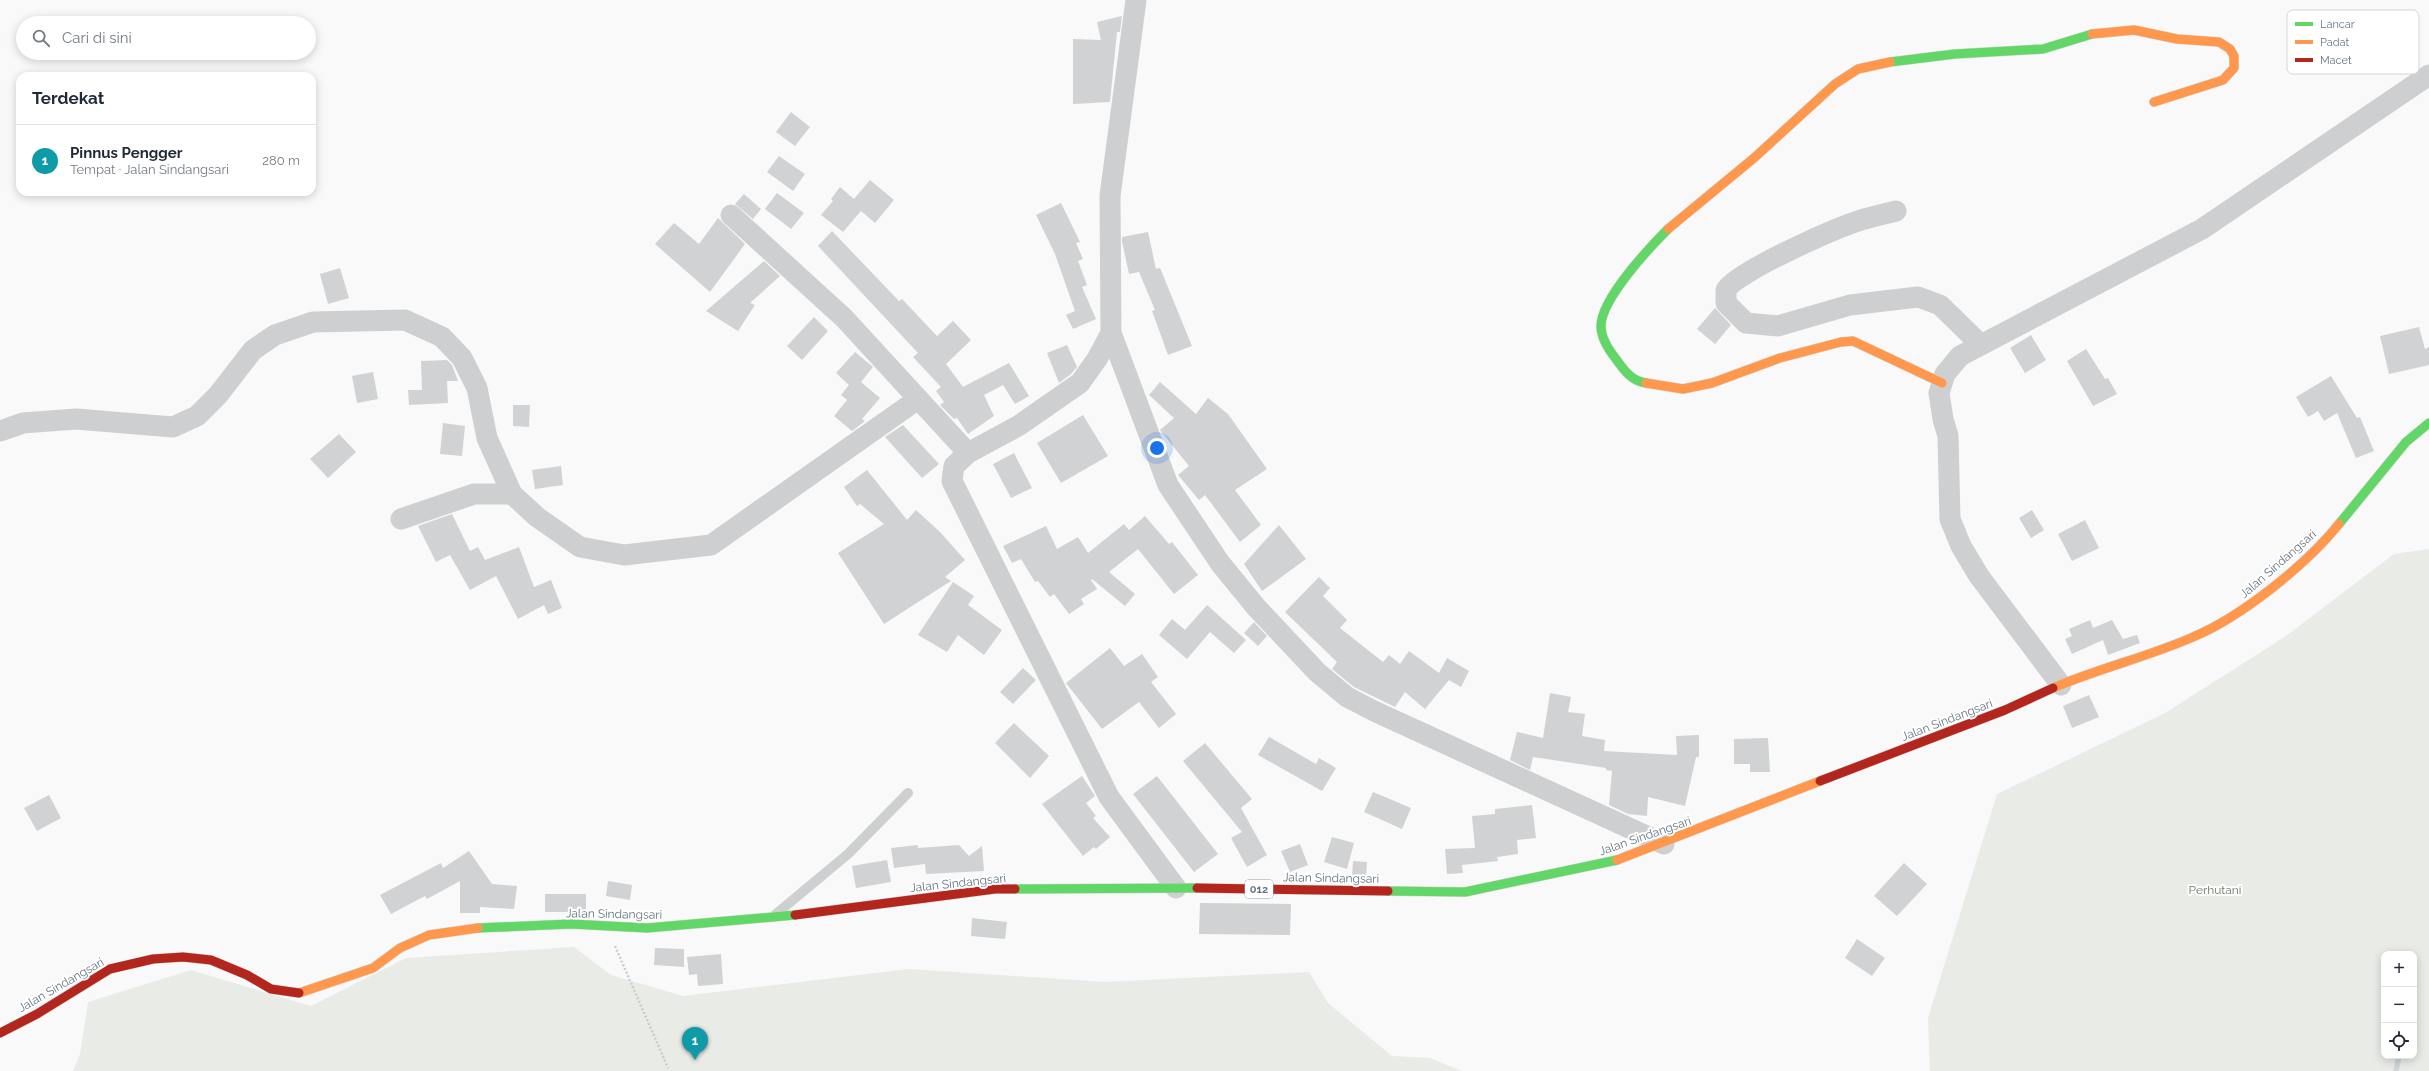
<!DOCTYPE html>
<html lang="id">
<meta charset="utf-8">
<style>
:root{--surface:#fff;--page:#f2f2f3;--text:#1f2937;--muted:#747a83;--line:#e0e1e3;--accent:#ea580c}
body{margin:0;font-family:Raleway,sans-serif;background:var(--page);color:var(--text)}
.controls{position:absolute;right:12px;bottom:12px;display:grid;overflow:hidden;border-radius:8px;box-shadow:0 2px 10px #0003}
.controls button{width:36px;height:36px;display:grid;place-items:center;padding:0;border:0;border-bottom:1px solid var(--line);background:var(--surface);color:var(--text);font:20px sans-serif}
.you{position:absolute;left:1157px;top:448px;width:14px;height:14px;margin:-10px;border:3px solid #fff;border-radius:50%;background:#1a73e8;box-shadow:0 0 0 6px #1a73e833}
.badge{display:grid;place-items:center;width:26px;height:26px;border-radius:50%;background:var(--accent);color:#fff;font-size:13px;font-weight:700}
.pin{position:absolute;translate:-50% -33px;filter:drop-shadow(0 1px 2px #0008)}
.pin::after{content:'';position:absolute;top:21px;width:14px;height:12px;background:inherit;clip-path:polygon(0 0,100% 0,50% 100%)}
.list{margin:0;padding:0;list-style:none}
h2{display:flex;justify-content:space-between;align-items:center;height:52px;margin:0;padding:0 16px;font-size:17px}
h2 small{font-size:13px;font-weight:400;color:var(--muted)}
.list li{display:grid;grid-template-columns:26px 1fr auto;gap:12px;align-items:center;box-sizing:border-box;height:72px;padding:0 16px;border-top:1px solid var(--line)}
.list b{display:block;font-size:15px;white-space:nowrap}
.list p{margin:0;font-size:13px;white-space:nowrap;color:var(--muted)}
.list em{font-size:13px;font-style:normal;color:var(--muted)}
.icon{flex:none;width:22px;height:22px;fill:none;stroke:currentColor;stroke-width:2;stroke-linecap:round;stroke-linejoin:round}
.map{position:relative;flex:none;width:2429px;height:1071px;overflow:hidden}
.search{position:absolute;background:var(--surface);box-shadow:0 2px 10px #0003;left:16px;top:16px;width:300px;height:44px;display:flex;align-items:center;gap:10px;box-sizing:border-box;padding:0 14px;border-radius:22px;color:var(--muted);font-size:15px}
.panel{position:absolute;background:var(--surface);box-shadow:0 2px 10px #0003;left:16px;top:72px;width:300px;height:124px;border-radius:12px}
.map>svg:first-child{display:block}
.green{fill:#e8ebe6;fill-rule:evenodd}
.lines{fill:none;stroke-linecap:round;stroke-linejoin:round}
.stream{stroke:#ced6d9;stroke-width:5.5}
.building{fill:#d0d2d3}
.fast-casing{stroke:#d5d6d7;stroke-width:10}
.slow-casing{stroke:#d5d6d7;stroke-width:10}
.jam-casing{stroke:#d5d6d7;stroke-width:10}
.path{stroke:#cbcccd;stroke-width:2.5;stroke-dasharray:2 2;stroke-linecap:butt}
.lane{stroke:#cecfd0;stroke-width:10}
.street{stroke:#cecfd0;stroke-width:21}
.fast{stroke:#63d668;stroke-width:9}
.slow{stroke:#ff974d;stroke-width:9}
.jam{stroke:#b3261e;stroke-width:9}
.labels{text-anchor:middle;dominant-baseline:central;stroke-width:4;stroke-linejoin:round;paint-order:stroke}
.shield{fill:#fff;stroke:#939fa8;stroke-width:1}
.shield-label{font-size:11px;font-weight:bold;fill:#657683}
.street-label{font-size:12px;fill:#657683;stroke:#fff}
.park-label{font-size:12px;fill:#687a64;stroke:#fff}
.key{fill:#fff;stroke:#d1d6da;stroke-width:1}
.key-label{font-size:11px;fill:#657683}
</style>
<div class="map">
<svg width="2429" height="1071" viewBox="0 0 2429 1071">
<rect width="100%" height="100%" fill="#f9f9f9"/>
<!-- green -->
<path class="green" d="M2429,549V1071H1930L1928,1018L1997,794L2165,713L2286,636L2394,554ZM2384,954H2414V1056H2384Z
M574,947L611,975L683,996L909,969L1105,982L1309,972L1328,1003L1392,1056L1430,1058L1462,1071H73L80,1054L88,1002L191,970L311,1006L406,958Z"/>
<g class="lines">
<!-- stream -->
<path class="stream" d="M2396,1071L2399,1056"/>
</g>
<!-- building -->
<path class="building" d="M1122,16L1120,32H1117L1110,102L1073,104V39L1101,40L1097,22Z
M791,112L810,127L795,146L776,132Z
M779,156L805,174L793,191L767,172Z
M870,180L894,200L875,223L861,211L843,232L821,215L833,201L831,199L840,187L854,199Z
M777,193L804,213L791,229L765,209Z
M744,194L761,209L753,219L735,204Z
M1061,203L1080,242L1076,243L1083,259L1078,261L1087,285L1082,287L1096,319L1073,329L1066,315L1075,311L1055,254L1036,215Z
M718,218L745,244L710,292L655,244L674,223L699,244Z
M832,231L899,301L902,299L937,336L953,321L971,340L946,364L963,387L1009,363L1029,396L1015,404L1003,385L984,395L994,416L968,434L957,418L954,419L940,405L944,402L936,391L941,387L913,357L918,353L818,246Z
M1148,232L1156,269L1160,268L1192,346L1168,355L1152,311L1155,310L1139,272L1129,274L1122,241V237Z
M764,261L780,276L750,303L755,305L738,331L706,311Z
M340,268L349,298L328,304L320,274Z
M1715,308L1731,325L1715,344L1697,329Z
M814,317L828,331L802,360L787,346Z
M2419,327L2425,349L2429,347V365L2389,374L2380,336Z
M2031,335L2046,360L2025,373L2010,348Z
M1067,345L1077,367L1071,374L1059,383L1047,353Z
M2086,349L2105,379L2108,378L2117,394L2093,406L2067,361Z
M855,352L873,367L861,382L880,398L862,419L865,421L852,431L834,416L847,400L841,395L849,385L836,373Z
M447,360L452,365L458,381H447L448,403L409,405L408,390H422L421,361Z
M373,372L378,399L357,403L352,376Z
M2331,376L2357,418L2360,417L2374,451L2356,458L2337,413L2324,421L2318,411L2308,417L2296,397Z
M1160,382L1196,414L1208,398L1228,414L1267,469L1235,490L1261,525L1240,542L1205,495L1199,500L1178,475L1189,466L1160,430L1174,418L1149,395Z
M513,405H530L529,427L513,426Z
M1083,415L1108,456L1061,483L1037,443Z
M443,423L465,426L462,456L440,454Z
M903,425L939,464L922,478L885,437Z
M339,434L356,452L328,478L310,459Z
M1014,453L1032,488L1011,498L993,464Z
M561,466L563,485L535,489L532,470Z
M867,470L907,520L916,510L940,532L965,560L945,577L951,581L884,624L838,553L884,524L860,504L857,506L844,487Z
M2032,510L2044,530L2031,538L2019,518Z
M452,514L470,551L478,547L485,560L519,547L534,587L551,580L562,608L548,614L544,605L518,619L496,576L470,590L450,555L436,562L418,526Z
M1145,516L1169,544L1172,542L1198,575L1174,594L1138,549L1109,572L1135,594L1125,606L1092,579L1091,580L1097,589L1081,599L1084,604L1069,614L1054,594L1050,597L1038,581L1035,582L1021,559L1012,563L1003,546L1046,526L1057,549L1078,537L1088,553L1124,524L1129,530Z
M2085,520L2099,548L2072,561L2058,534Z
M1279,525L1306,559L1262,591L1244,564Z
M1319,577L1330,588L1323,596L1347,620L1340,628L1383,662L1389,655L1400,664L1409,651L1439,673L1447,658L1469,671L1461,687L1449,680L1425,709L1405,692L1395,707L1354,687L1332,669L1337,662L1285,612Z
M953,582L974,596L968,605L1002,630L984,655L958,635L947,652L918,635Z
M1207,605L1246,640L1234,653L1210,632L1187,659L1159,635L1172,619L1185,630Z
M2090,620L2093,628L2112,620L2123,639L2137,635L2140,643L2108,655L2103,640L2072,654L2065,639L2072,636L2069,629Z
M1254,622L1267,636L1258,646L1244,633Z
M1110,648L1124,666L1142,654L1158,677L1151,682L1176,714L1159,728L1139,702L1102,729L1066,683Z
M1023,668L1036,680L1013,704L1000,692Z
M1550,693L1571,697L1568,712L1585,714L1582,736L1605,740L1604,751L1677,755L1676,736L1699,735V757H1696L1685,806L1648,797L1647,816L1628,814L1609,805L1612,771L1606,770V768L1533,757L1530,770L1510,760L1517,732L1543,738Z
M2089,695L2099,717L2072,728L2063,706Z
M1014,723L1049,756L1030,778L995,743Z
M1269,737L1316,764L1319,758L1336,768L1322,791L1258,755Z
M1768,738L1770,772H1750V764H1734V739Z
M1205,743L1252,799L1241,808L1267,855L1247,867L1231,838L1242,832L1183,761Z
M1082,776L1095,796L1086,803L1096,816L1093,818L1110,837L1096,849L1094,847L1083,856L1042,804Z
M1157,776L1218,854L1194,872L1133,794Z
M1373,792L1411,808L1402,829L1364,812Z
M49,795L61,818L37,831L24,808Z
M1532,805L1536,838L1517,840L1518,854L1497,857L1498,861L1462,865L1463,873L1447,874L1445,849L1475,848L1472,816L1495,814V809Z
M1332,837L1354,843L1347,869L1324,862Z
M1300,844L1308,865L1290,872L1281,851Z
M918,845V848L959,845L969,856L982,846L984,871L926,874L925,864L894,868L891,848Z
M469,851L492,884L517,886L514,909L480,907V913H460V881L427,899L425,896L391,914L380,895L441,863L443,868Z
M887,860L891,882L856,888L852,866Z
M1353,861L1367,862L1366,878H1352Z
M1904,863L1927,884L1897,916L1874,896Z
M608,881L632,885L630,900L606,896Z
M545,894H586V912H545Z
M1200,903L1291,904L1290,935L1199,934Z
M972,918L1007,922L1005,939L971,936Z
M1857,939L1885,958L1872,976L1845,958Z
M655,948L684,949V967L654,965Z
M721,954L723,984L698,986L697,974L689,975L687,957Z"/>
<g class="lines">
<defs>
<path id="fast" d="M1890,62L1955,54L2043,49L2092,34
M1646,383C1631,381 1624,370 1616,359C1608,349 1601,338 1601,326C1601,299 1650,247 1668,229
M2339,524L2406,442L2429,423
M1015,889L1197,888
M1388,891L1465,892L1617,860
M478,928L571,924L647,928L795,915"/>
<path id="slow" d="M2092,34L2134,30L2177,39L2219,42L2230,49L2234,56V68L2223,80L2154,102
M1668,229L1754,158L1835,84L1858,69L1890,62
M1646,383L1683,389L1712,383L1780,358L1841,342L1853,341L1942,383
M2053,688C2099,668 2148,657 2193,637C2241,617 2306,565 2339,524
M1617,860L1820,781
M299,993L373,968L400,948L429,935L478,928"/>
<path id="jam" d="M1820,781L2005,710L2053,688
M1197,888L1388,891
M795,915L995,889H1015
M0,1033L37,1014L110,969L153,959L183,957L211,960L247,975L271,989L299,993"/>
</defs>
<!-- fast casing -->
<use href="#fast" class="fast-casing"/>
<!-- slow casing -->
<use href="#slow" class="slow-casing"/>
<!-- jam casing -->
<use href="#jam" class="jam-casing"/>
<!-- path -->
<path class="path" d="M615,946L668,1068"/>
<!-- lane -->
<path class="lane" d="M776,914L848,854L908,793"/>
<!-- street -->
<path class="street" d="M1136,0L1110,196L1111,333L1097,359L1080,383L1018,426L968,453L954,466L952,481L1109,797L1176,888
M1896,211C1884,214 1870,217 1858,221C1834,229 1736,272 1726,290V303L1746,323L1778,326L1850,305L1918,297L1940,305L1981,345
M731,215L844,318L968,453
M1111,333L1168,485L1220,563L1256,607L1317,672L1347,697L1374,711L1664,844
M0,431L23,423L76,419L173,427L197,416L218,395L253,350L275,335L313,322L405,320L442,337L462,358L477,388L487,438L512,494L537,517L580,547L624,555L711,545L918,399
M401,519L474,494H512
M2061,685L1979,576L1961,546L1950,519L1948,436L1943,419L1939,393L1945,374L1960,356L2202,229L2429,75"/>
<!-- fast -->
<use href="#fast" class="fast"/>
<!-- slow -->
<use href="#slow" class="slow"/>
<!-- jam -->
<use href="#jam" class="jam"/>
</g>
<g class="labels">
<!-- shield labels -->
<rect class="shield" x="1245" y="880" width="28" height="18" rx="3"/>
<g class="shield-label">
<text x="1259" y="889">012</text>
</g>
<!-- street labels -->
<g class="street-label">
<text transform="translate(2278 564) rotate(-41)">Jalan Sindangsari</text>
<text transform="translate(1947 720) rotate(-21)">Jalan Sindangsari</text>
<text transform="translate(1645 836) rotate(-19)">Jalan Sindangsari</text>
<text transform="translate(1331 878) rotate(1)">Jalan Sindangsari</text>
<text transform="translate(958 883) rotate(-6)">Jalan Sindangsari</text>
<text transform="translate(614 914) rotate(1)">Jalan Sindangsari</text>
<text transform="translate(61 985) rotate(-30)">Jalan Sindangsari</text>
</g>
<!-- park labels -->
<g class="park-label">
<text x="2215" y="890">Perhutani</text>
</g>
</g>
<!-- legend -->
<rect x="2287" y="10" width="132" height="64" rx="6" class="key"/>
<rect x="2295" y="22" width="18" height="4" fill="#63d668"/>
<rect x="2295" y="40" width="18" height="4" fill="#ff974d"/>
<rect x="2295" y="58" width="18" height="4" fill="#b3261e"/>
<g class="key-label">
<text x="2320" y="28">Lancar</text>
<text x="2320" y="46">Padat</text>
<text x="2320" y="64">Macet</text>
</g>
</svg>
<div class="controls">
<button>+</button>
<button>−</button>
<button><svg class="icon" aria-label="locate" viewBox="0 0 24 24"><circle cx="12" cy="12" r="6"/><path d="M12 2v4M12 18v4M2 12h4M18 12h4"/></svg></button>
</div>
<div class="you"></div>
<div class="pin badge" style="left:695px;top:1060px;background:#0f9aa8">1</div>
<div class="search"><svg class="icon" aria-label="search" viewBox="0 0 24 24"><circle cx="10" cy="10" r="6"/><path d="M15 15l6 6"/></svg>Cari di sini</div>
<section class="panel">
<h2>Terdekat<small></small></h2>
<ul class="list">
<li><span class="badge" style="background:#0f9aa8">1</span><div><b>Pinnus Pengger</b><p>Tempat · Jalan Sindangsari</p></div><em>280 m</em></li>
</ul>
</section>
</div>
